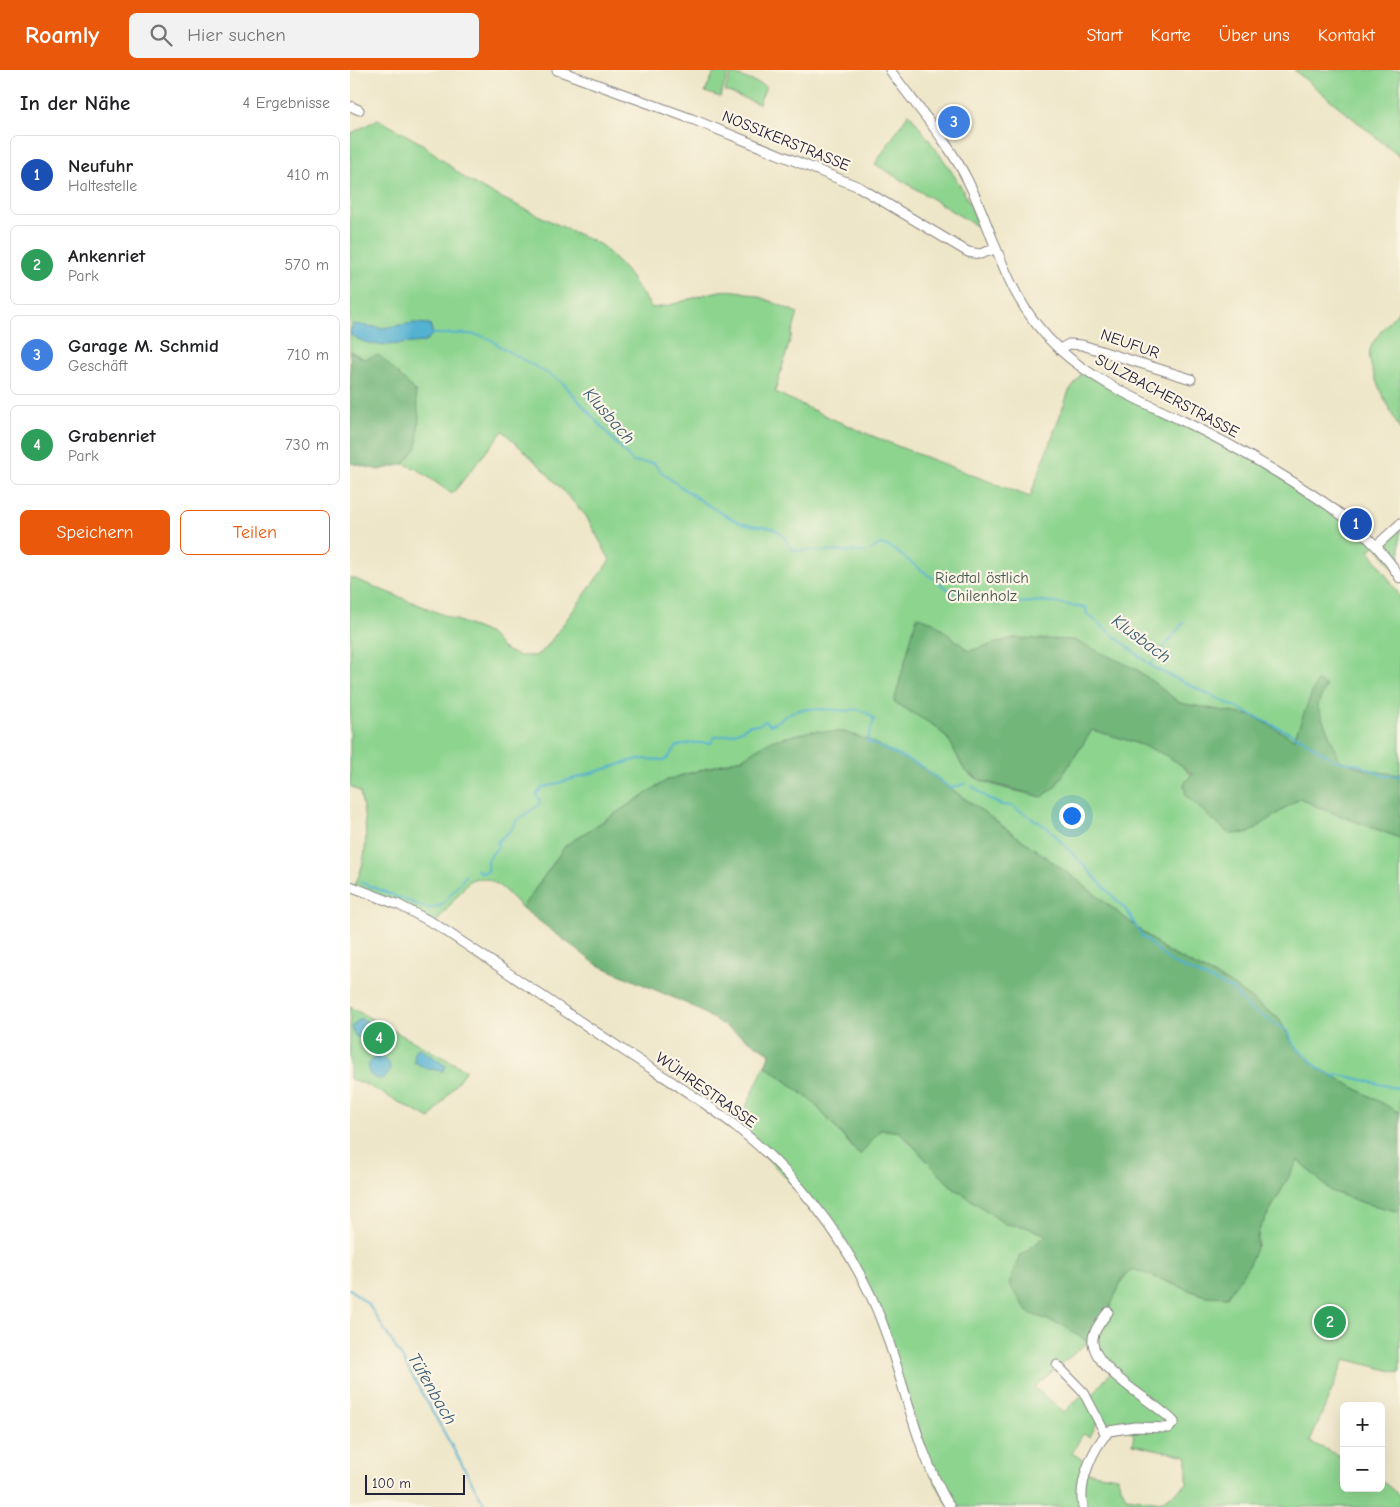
<!DOCTYPE html>
<html lang="de">
<meta charset="utf-8">
<style>
:root{--surface:#fff;--page:#f2f2f2;--text:#202124;--muted:#757577;--line:#e0e0e0;--accent:#ea580c}
body{margin:0;font-family:"Comic Neue",sans-serif;background:var(--page);color:var(--text)}
.controls{position:absolute;right:15px;bottom:15px;display:grid;overflow:hidden;border-radius:8px;box-shadow:0 5px 20px #0002}
.controls button{width:45px;height:45px;display:grid;place-items:center;padding:0;border:0;border-bottom:1px solid var(--line);background:var(--surface);color:var(--text);font:25px sans-serif}
.scale{position:absolute;left:15px;bottom:12px;width:100px;box-sizing:border-box;padding-left:5px;border:2px solid #22223b;border-top:0;font-size:14px;line-height:18px;white-space:nowrap;color:#22223b;-webkit-text-stroke:4px #fcf5e5;paint-order:stroke}
.you{position:absolute;left:721px;top:745px;width:18px;height:18px;margin:-12px;border:4px solid #fff;border-radius:50%;background:#1a73e8;box-shadow:0 0 0 8px #1a73e833}
.badge{display:grid;place-items:center;width:32px;height:32px;border-radius:50%;background:var(--accent);color:#fff;font-size:16px;font-weight:700}
.pin{position:absolute;translate:-50% -50%;border:2px solid #fff;box-shadow:0 1px 5px #0006}
.list{margin:0;padding:0;list-style:none}
h2{display:flex;justify-content:space-between;align-items:center;height:65px;margin:0;padding:0 20px;font-size:21px}
h2 small{font-size:16px;font-weight:400;color:var(--muted)}
.list li{display:grid;grid-template-columns:32px 1fr auto;gap:15px;align-items:center;box-sizing:border-box;height:80px;margin:0 10px 10px;padding:0 10px;border:1px solid var(--line);border-radius:8px}
.list b{display:block;font-size:19px;white-space:nowrap}
.list p{margin:0;font-size:16px;white-space:nowrap;color:var(--muted)}
.list em{font-size:16px;font-style:normal;color:var(--muted)}
.actions{display:flex;gap:10px;padding:15px 20px}
.actions a{flex:1;padding:11px 0;border:1px solid var(--accent);border-radius:8px;text-align:center;font-size:18px;color:var(--accent)}
.actions .main{background:var(--accent);color:#fff}
.icon{flex:none;width:28px;height:28px;fill:none;stroke:currentColor;stroke-width:2;stroke-linecap:round;stroke-linejoin:round}
.map{position:relative;flex:none;width:1050px;height:1437px;overflow:hidden}
header{display:flex;align-items:center;gap:30px;box-sizing:border-box;height:70px;padding:0 25px;background:var(--accent);color:#fff}
header strong{font-size:24px}
nav{display:flex;gap:28px;margin-inline-start:auto;font-size:18px}
.search{width:350px;height:45px;background:var(--page);display:flex;align-items:center;gap:12px;box-sizing:border-box;padding:0 18px;border-radius:8px;color:var(--muted);font-size:19px}
main{display:flex}
aside{flex:1;background:var(--surface)}
.map>svg:first-child{display:block}
.green{fill:#8dd48f;stroke:#587b65;fill-rule:evenodd}
.forest{fill:#72b67a;stroke:#4a6c5a}
.water{fill:#53b1d1;stroke:#3a6a86}
.lines{fill:none;stroke-linecap:round;stroke-linejoin:round}
.stream{stroke:#53b1d1;stroke-width:2}
.minor-casing{stroke:#888482;stroke-width:11}
.minor{stroke:#fff;stroke-width:9}
.labels{text-anchor:middle;dominant-baseline:central;stroke-width:4.5;stroke-linejoin:round;paint-order:stroke}
.street-label{font-size:16px;fill:#22223b;stroke:#fcf5e5}
.park-label{font-size:16px;fill:#425754;stroke:#fcf5e5}
.water-label{font-size:18px;font-style:italic;fill:#365b77;stroke:#fcf5e5}
</style>
<header>
<strong>Roamly</strong>
<div class="search"><svg class="icon" aria-label="search" viewBox="0 0 24 24"><circle cx="10" cy="10" r="6"/><path d="M15 15l6 6"/></svg>Hier suchen</div>
<nav><a>Start</a><a>Karte</a><a>Über uns</a><a>Kontakt</a></nav>
</header>
<main>
<aside>
<h2>In der Nähe<small>4 Ergebnisse</small></h2>
<ul class="list">
<li><span class="badge" style="background:#1a4fb4">1</span><div><b>Neufuhr</b><p>Haltestelle</p></div><em>410 m</em></li>
<li><span class="badge" style="background:#2e9e5b">2</span><div><b>Ankenriet</b><p>Park</p></div><em>570 m</em></li>
<li><span class="badge" style="background:#3f7fe0">3</span><div><b>Garage M. Schmid</b><p>Geschäft</p></div><em>710 m</em></li>
<li><span class="badge" style="background:#2e9e5b">4</span><div><b>Grabenriet</b><p>Park</p></div><em>730 m</em></li>
</ul>
<div class="actions"><a class="main">Speichern</a><a>Teilen</a></div>
</aside>
<div class="map">
<svg width="1050" height="1437" viewBox="0 0 1050 1437">
<rect width="100%" height="100%" fill="#fcf5e5"/>
<filter id="ink" filterUnits="userSpaceOnUse"><feTurbulence type="fractalNoise" baseFrequency=".02" numOctaves="2"/><feDisplacementMap in="SourceGraphic" scale="10" xChannelSelector="R" yChannelSelector="G"/><feConvolveMatrix kernelMatrix="1 2 1 2 8 2 1 2 1" color-interpolation-filters="sRGB"/></filter>
<filter id="wash" filterUnits="userSpaceOnUse"><feTurbulence type="fractalNoise" baseFrequency=".0096" numOctaves="4" result="noise"/><feDisplacementMap in="SourceGraphic" scale="20" xChannelSelector="R" yChannelSelector="G"/><feGaussianBlur stdDeviation="1.12" result="paint"/><feColorMatrix in="noise" values="0 0 0 0 0 0 0 0 0 0 0 0 0 0 0 0 0 1.4 0 .05"/><feComposite in="paint" operator="in"/></filter>
<g filter="url(#wash)">
<rect width="100%" height="100%" fill="#eee6c8"/>
<!-- green -->
<path class="green" d="M365,0L379,2L370,27L355,22Z
M944,0H1050V87Z
M381,3L416,16L409,34L375,21Z
M559,43C585,79 616,114 628,157L525,94Z
M28,49L74,75L116,109L137,121L251,175L276,201L302,238C326,236 346,225 370,221C395,217 425,234 448,243L425,322C507,363 594,394 680,427L719,321L734,300L918,397L1026,475L1050,454V508L1026,475L1019,480L1050,526V708L1034,706L830,633L786,599L664,568L619,581L583,552L544,632C564,642 584,652 598,670C606,679 608,692 615,700C628,715 673,722 692,727L705,717L742,660L775,669L823,687L899,763L950,728L970,738L1050,768V946L1048,949L1050,951V1043L969,998L943,974L929,949L879,913L818,882L722,806L571,697L462,661L420,671L393,688L319,709L216,775L172,838C158,824 140,800 119,811L85,854L4,817L0,824V816L4,817C20,785 17,756 10,722L0,716V507L136,562L143,567L152,578L168,586H185L195,579L260,490L236,446L192,398L153,361L102,424L67,399L54,394L67,377L14,289L0,281V64Z
M1050,239V360C1042,343 1015,297 1020,280C1023,268 1042,249 1050,239Z
M0,937L116,1000L80,1049L13,1013L0,1009Z
M415,995L462,1031L509,1085L531,1059L550,1062L599,1114L655,1154L673,1156L697,1165L669,1187L679,1243L714,1256L738,1272L684,1317L714,1342L734,1323L738,1330L761,1302L742,1270L777,1202L784,1199L855,1226L908,1175V1162L948,1090L981,1121L1014,1133L1050,1142V1303L995,1289L960,1372L994,1388V1418H1031V1410L1050,1426V1437H600L586,1414L527,1239L475,1148L387,1057ZM747,1352L759,1361L776,1358L784,1365L782,1374L837,1386V1414L811,1432L776,1427L767,1407L737,1402L739,1394L722,1383L733,1364L740,1367Z"/>
<!-- forest -->
<path class="forest" d="M0,281L14,289L29,285L65,321L69,347L67,377L54,394L29,400L0,393Z
M567,546L583,552L619,581L664,568L724,570L786,599L830,633L903,646L944,669L967,610L976,616L967,636L990,690L1017,700L1050,705V768L970,738L950,728L899,763L879,764L836,726L834,714L842,704C815,679 777,670 742,660L705,717L692,727L632,711L615,701L599,670L586,657L544,632Z
M462,661L494,662L519,670L571,697L722,806L818,882L879,913L929,949L943,974L969,998L1050,1043V1142L1014,1133L981,1121L948,1090L908,1162C908,1188 891,1206 877,1227L855,1226L783,1199L773,1207L758,1242L742,1270L738,1272L714,1256L679,1243L659,1214L669,1187L697,1165L673,1156L655,1154L599,1114L550,1062L531,1059L510,1085L462,1031L415,995L420,983L340,935L246,894L172,838L216,775L319,709L393,688L420,671Z"/>
<!-- water -->
<path class="water" d="M64,253L80,254L83,264L75,272C51,273 20,281 0,264L3,254L31,258Z
M10,948L24,955L26,960L19,971L5,966L2,957Z
M69,978L96,996L93,1001L78,999L64,992L65,981Z
M18 998a11 11 0 1 1 22 0a11 11 0 1 1-22 0Z"/>
<g class="lines">
<!-- stream -->
<path class="stream" d="M81,264C102,265 134,259 149,276L211,311L283,392L304,393C311,407 376,448 392,453C403,457 417,455 426,460C435,465 437,472 442,480L515,482
M521,480L530,474L540,477L599,520L633,532L658,534L693,531L737,538L736,543L804,598L952,669L986,691L1008,694L1034,706H1050
M800,595L834,552
M622,716L636,727L651,735L662,736L698,758L777,841L791,865L822,893L882,919L898,938L938,961L943,974L969,998L985,1008L987,1004L1050,1019
M127,800L133,803L138,801V790L148,776L147,772L161,760L167,750L189,735L190,730L186,725L192,718L288,689L316,690L327,676L342,673H361L364,667C377,666 390,663 399,655H408L415,651L420,655C429,652 433,647 440,643C451,636 484,640 498,641C507,637 519,642 524,650L517,671L571,696L600,718L615,714
M10,812L78,839L92,835L116,805
M0,1219L19,1235L54,1291L136,1437"/>
</g>
</g>
<g filter="url(#ink)">
<g class="lines">
<defs>
<path id="minor" d="M207,0L342,49L509,117L618,182L630,184L645,179
M540,0C566,36 598,71 618,111C649,174 654,227 709,279C745,312 789,330 833,351C869,368 904,388 938,409C983,437 1023,463 1050,508
M0,36L9,40
M710,279L719,274L732,275L841,309
M1027,475L1050,454
M0,816L49,835L85,854C146,894 206,936 267,976C307,1003 350,1028 388,1058C441,1101 484,1153 515,1214C552,1285 558,1368 600,1437
M707,1295L734,1323L756,1365
M733,1437C728,1413 742,1379 759,1361L785,1357L819,1358L824,1352C806,1332 739,1298 743,1268C744,1259 753,1249 758,1242"/>
</defs>
<!-- minor casing -->
<use href="#minor" class="minor-casing"/>
<!-- minor -->
<use href="#minor" class="minor"/>
</g>
</g>
<g class="labels">
<!-- street labels -->
<g class="street-label">
<text transform="translate(436 71) rotate(22)">NOSSIKERSTRASSE</text>
<text transform="translate(780 274) rotate(19)">NEUFUR</text>
<text transform="translate(817 326) rotate(28)">SULZBACHERSTRASSE</text>
<text transform="translate(356 1020) rotate(35)">WÜHRESTRASSE</text>
</g>
<!-- park labels -->
<g class="park-label">
<text x="632" y="508">Riedtal östlich<tspan x="632" dy="18">Chilenholz</tspan></text>
</g>
<!-- water labels -->
<g class="water-label">
<text transform="translate(259 346) rotate(49)">Klusbach</text>
<text transform="translate(791 569) rotate(37)">Klusbach</text>
<text transform="translate(82 1319) rotate(60)">Tüfenbach</text>
</g>
</g>
</svg>
<div class="controls">
<button>+</button>
<button>−</button>
</div>
<div class="scale">100 m</div>
<div class="you"></div>
<div class="pin badge" style="left:1006px;top:454px;background:#1a4fb4">1</div>
<div class="pin badge" style="left:980px;top:1252px;background:#2e9e5b">2</div>
<div class="pin badge" style="left:604px;top:52px;background:#3f7fe0">3</div>
<div class="pin badge" style="left:29px;top:968px;background:#2e9e5b">4</div>
</div>
</main>
